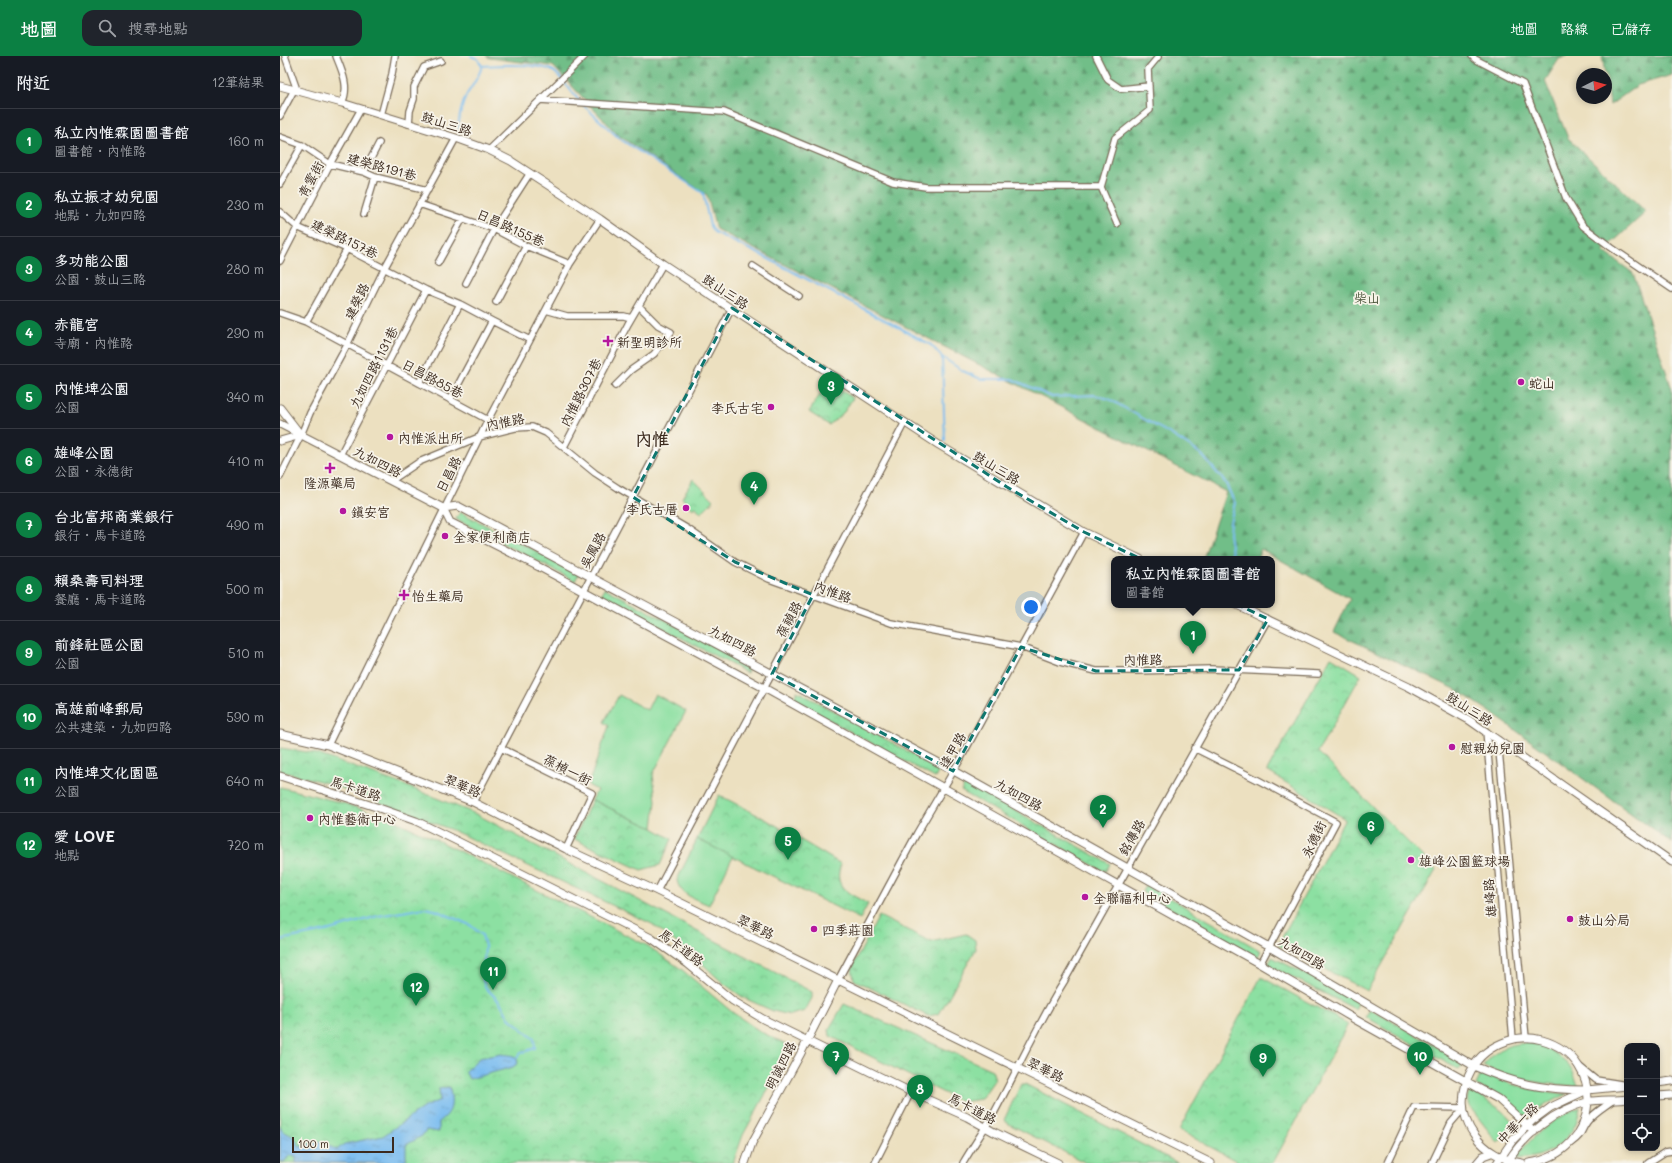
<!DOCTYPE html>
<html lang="zh-TW">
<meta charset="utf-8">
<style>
:root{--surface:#171b24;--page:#20242c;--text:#f1f3f6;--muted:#9ea1a6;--line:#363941;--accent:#0b8043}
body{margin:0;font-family:Mali,"LXGW WenKai TC",sans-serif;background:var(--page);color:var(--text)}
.controls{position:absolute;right:12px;bottom:12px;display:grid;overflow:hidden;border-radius:8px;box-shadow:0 2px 6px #0003}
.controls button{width:36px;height:36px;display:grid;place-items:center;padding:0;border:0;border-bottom:1px solid var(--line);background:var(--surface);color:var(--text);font:20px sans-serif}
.compass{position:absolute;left:1296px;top:12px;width:36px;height:36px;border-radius:50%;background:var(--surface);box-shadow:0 2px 6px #0003;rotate:84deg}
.scale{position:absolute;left:12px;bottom:10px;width:102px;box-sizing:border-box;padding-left:4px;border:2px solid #3b2a1e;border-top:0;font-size:11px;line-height:14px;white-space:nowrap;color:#3b2a1e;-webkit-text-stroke:3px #f7f3e8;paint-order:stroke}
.you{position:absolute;left:751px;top:551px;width:14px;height:14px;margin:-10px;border:3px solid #fff;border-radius:50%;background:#1a73e8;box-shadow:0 0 0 6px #1a73e833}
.badge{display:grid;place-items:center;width:26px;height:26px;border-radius:50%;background:var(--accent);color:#fff;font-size:13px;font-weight:700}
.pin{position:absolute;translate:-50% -33px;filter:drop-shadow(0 1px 2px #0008)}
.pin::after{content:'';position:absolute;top:21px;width:14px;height:12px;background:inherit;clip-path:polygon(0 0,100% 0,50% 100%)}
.popup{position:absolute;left:831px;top:500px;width:164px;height:52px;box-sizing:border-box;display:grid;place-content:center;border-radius:8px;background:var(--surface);filter:drop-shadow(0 1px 3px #0005);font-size:13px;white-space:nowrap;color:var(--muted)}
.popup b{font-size:15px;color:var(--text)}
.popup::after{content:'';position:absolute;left:50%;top:100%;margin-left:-8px;border:8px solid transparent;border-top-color:var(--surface)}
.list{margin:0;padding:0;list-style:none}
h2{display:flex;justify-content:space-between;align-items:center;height:52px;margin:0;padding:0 16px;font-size:17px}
h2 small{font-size:13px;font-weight:400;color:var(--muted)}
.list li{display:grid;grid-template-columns:26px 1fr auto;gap:12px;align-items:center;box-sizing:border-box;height:64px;padding:0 16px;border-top:1px solid var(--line)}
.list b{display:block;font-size:15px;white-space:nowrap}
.list p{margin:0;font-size:13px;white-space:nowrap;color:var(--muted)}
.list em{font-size:13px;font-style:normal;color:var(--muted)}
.icon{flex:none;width:22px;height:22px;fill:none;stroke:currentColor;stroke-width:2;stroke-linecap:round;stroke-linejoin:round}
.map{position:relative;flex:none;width:1392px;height:1107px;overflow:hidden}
header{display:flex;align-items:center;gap:24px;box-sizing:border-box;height:56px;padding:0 20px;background:var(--accent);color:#fff}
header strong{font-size:19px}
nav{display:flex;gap:22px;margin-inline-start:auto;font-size:14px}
.search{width:280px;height:36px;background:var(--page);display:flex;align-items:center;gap:10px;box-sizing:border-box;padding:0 14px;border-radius:12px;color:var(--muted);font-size:15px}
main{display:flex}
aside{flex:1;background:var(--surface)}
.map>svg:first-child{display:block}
.grass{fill:#8ce0a2;stroke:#648560}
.forest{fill:url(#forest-firs);stroke:#567453}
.park{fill:url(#park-crowns);stroke:#648560}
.water{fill:url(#water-ripples);stroke:#5b7487}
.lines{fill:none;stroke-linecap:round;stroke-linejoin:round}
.stream{stroke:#7bbdf0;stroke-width:2}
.minor-casing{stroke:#796a57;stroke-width:8}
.tertiary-casing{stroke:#796a57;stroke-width:9}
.minor{stroke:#fff;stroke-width:5.5}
.tertiary{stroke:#fff;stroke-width:7}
.marked{fill:none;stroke:#0f766e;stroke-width:3;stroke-dasharray:8 5;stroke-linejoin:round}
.poi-dot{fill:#b5179e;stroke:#f7f3e8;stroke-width:1.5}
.labels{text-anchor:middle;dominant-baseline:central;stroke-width:3.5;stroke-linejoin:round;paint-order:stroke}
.street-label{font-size:13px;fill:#3b2a1e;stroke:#f7f3e8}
.park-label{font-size:13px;fill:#4f583f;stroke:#f7f3e8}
.poi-label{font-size:13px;fill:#3b2a1e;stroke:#f7f3e8;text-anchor:start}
.district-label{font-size:17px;font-weight:bold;fill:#3b2a1e;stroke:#f7f3e8}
</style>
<header>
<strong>地圖</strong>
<div class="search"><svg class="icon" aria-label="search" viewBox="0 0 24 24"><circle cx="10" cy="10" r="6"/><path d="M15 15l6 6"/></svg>搜尋地點</div>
<nav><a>地圖</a><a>路線</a><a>已儲存</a></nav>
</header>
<main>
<aside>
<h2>附近<small>12筆結果</small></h2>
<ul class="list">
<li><span class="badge">1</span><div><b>私立內惟霖園圖書館</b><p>圖書館 · 內惟路</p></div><em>160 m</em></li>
<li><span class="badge">2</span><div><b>私立振才幼兒園</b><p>地點 · 九如四路</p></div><em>230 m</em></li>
<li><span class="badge">3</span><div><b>多功能公園</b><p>公園 · 鼓山三路</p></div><em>280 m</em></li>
<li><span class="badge">4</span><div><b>赤龍宮</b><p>寺廟 · 內惟路</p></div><em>290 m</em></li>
<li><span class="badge">5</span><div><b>內惟埤公園</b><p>公園</p></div><em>340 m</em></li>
<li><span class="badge">6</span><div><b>雄峰公園</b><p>公園 · 永德街</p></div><em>410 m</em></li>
<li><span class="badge">7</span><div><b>台北富邦商業銀行</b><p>銀行 · 馬卡道路</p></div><em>490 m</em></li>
<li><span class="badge">8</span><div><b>賴桑壽司料理</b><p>餐廳 · 馬卡道路</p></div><em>500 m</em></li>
<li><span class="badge">9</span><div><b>前鋒社區公園</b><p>公園</p></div><em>510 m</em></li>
<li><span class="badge">10</span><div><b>高雄前峰郵局</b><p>公共建築 · 九如四路</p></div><em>590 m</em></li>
<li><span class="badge">11</span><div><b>內惟埤文化園區</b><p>公園</p></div><em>640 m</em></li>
<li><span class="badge">12</span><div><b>愛 LOVE</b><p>地點</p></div><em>720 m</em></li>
</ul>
</aside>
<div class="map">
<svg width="1392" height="1107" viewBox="0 0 1392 1107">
<defs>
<pattern id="forest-firs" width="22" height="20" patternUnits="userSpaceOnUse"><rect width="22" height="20" fill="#71be88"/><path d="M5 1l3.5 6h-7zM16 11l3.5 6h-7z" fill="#5e9b6f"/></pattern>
<pattern id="park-crowns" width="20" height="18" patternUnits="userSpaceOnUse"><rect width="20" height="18" fill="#8ce0a2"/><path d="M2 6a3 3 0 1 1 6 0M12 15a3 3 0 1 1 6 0" fill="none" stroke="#7ac08b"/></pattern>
<pattern id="water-ripples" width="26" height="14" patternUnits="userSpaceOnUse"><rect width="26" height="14" fill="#7bbdf0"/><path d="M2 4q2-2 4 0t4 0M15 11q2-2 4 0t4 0" fill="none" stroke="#669ac2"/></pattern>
</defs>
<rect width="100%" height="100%" fill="#f7f3e8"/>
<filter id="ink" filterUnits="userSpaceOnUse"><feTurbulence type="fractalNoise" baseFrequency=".025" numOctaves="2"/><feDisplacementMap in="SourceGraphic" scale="8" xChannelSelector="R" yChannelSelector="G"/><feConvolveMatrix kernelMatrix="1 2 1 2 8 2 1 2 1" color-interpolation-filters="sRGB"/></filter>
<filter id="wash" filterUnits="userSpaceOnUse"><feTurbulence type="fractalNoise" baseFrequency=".012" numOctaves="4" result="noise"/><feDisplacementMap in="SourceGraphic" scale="16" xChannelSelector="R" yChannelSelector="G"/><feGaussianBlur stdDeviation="0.9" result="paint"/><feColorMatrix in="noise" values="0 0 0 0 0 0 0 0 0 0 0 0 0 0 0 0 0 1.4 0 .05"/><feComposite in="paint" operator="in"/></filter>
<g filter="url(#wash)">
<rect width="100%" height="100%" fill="#ece0c0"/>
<!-- grass -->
<path class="grass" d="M375,638L406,655L373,718L376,745L373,772L312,744L317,734L308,729L329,670L324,666L339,639L367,654Z
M417,783L453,800L429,849C416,843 399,839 397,824Z
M866,828L981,895L977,902L862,836Z
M992,901L1079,945L1075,953L988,909Z
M1090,953L1184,1006L1179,1014L1086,961Z
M1248,987L1264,990L1284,1004L1293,1015L1298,1030C1262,1028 1236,1025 1203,1010C1217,993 1227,988 1248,987Z
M1202,1016C1229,1030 1256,1035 1287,1038L1244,1060L1225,1044L1196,1029Z
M1190,1034L1223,1055L1235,1068L1218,1087L1189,1050L1187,1043Z
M1300,1051C1299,1056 1298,1062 1296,1067C1285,1091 1260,1105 1234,1102C1257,1077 1269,1065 1300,1051Z"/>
<!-- forest -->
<path class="forest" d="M206,0H1287L1279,3L1265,25L1288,82L1366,156L1323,195L1353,217L1392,333V787L1206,653L1175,633L1054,576L1070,543L981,493L977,503H923L946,436L436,173L427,139L338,79L273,10L210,2Z
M1322,0H1392V19L1358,29L1330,49L1326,18H1325Z"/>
<!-- park -->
<path class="park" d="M548,326L573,342L564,356L549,369L529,356Z
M413,423L434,444L421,457L415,450L413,453L402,442Z
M180,456L299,517L295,525L176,463Z
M325,532L470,609L467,617L321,539Z
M1051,601L1081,619L1038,696L1156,814L1087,935L998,889L1065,763L987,715Z
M517,635L660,713L655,722L513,644Z
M0,692L34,697L124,729L196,758L532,936V942L525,955L510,959L493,955L464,942L443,927L414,900L372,868L172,774L51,728L0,715Z
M686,727L830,808L825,816L681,735Z
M0,731L63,747L111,763L157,784L368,890L401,913L452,956L481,976L506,988L508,997L463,1079L453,1107H0Z
M439,739L487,764L561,808C552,833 570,837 588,848L580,863L417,783Z
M312,744L373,772L392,783L380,809L361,814L294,783Z
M599,860L651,886L686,878L695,884L696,893L659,958L648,960L574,924L572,912Z
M981,921L1068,968L993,1107H960L899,1074Z
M564,948L712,1014L715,1023L701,1043L682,1046L550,980L549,973Z
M741,1028H745L898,1107H806L729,1068L724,1064Z"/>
<!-- water -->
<path class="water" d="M221,998C230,1000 236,997 238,1007L233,1011L189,1023L185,1015L199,1002Z
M170,1031C172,1048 174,1055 159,1066V1076L146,1074L142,1080L126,1089V1107H16V1100L10,1099L4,1106L0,1105V1070L3,1075L14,1081L20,1091L40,1085L57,1094L64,1088L103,1080L144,1051L160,1044L159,1032Z"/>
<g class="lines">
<!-- stream -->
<path class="stream" d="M191,0L198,3L202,10C219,9 258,7 273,15C279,18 294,39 300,46
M303,49L340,83L423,137L430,170L434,176L483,200L622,273L651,289L662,301L683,315L701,323H732L772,341L815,339L829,343L892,379L921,398L945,426L955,447L950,466L949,478L953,503
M178,73C179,61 182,48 187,38C193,29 199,21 202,10
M662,302L665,385
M0,884L46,875L98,860L145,852L155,854L190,869L202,879L205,890L203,925L206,932L220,946L229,962L254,983L255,992L241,997L237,1002"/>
</g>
</g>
<g filter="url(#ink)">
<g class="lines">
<defs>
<path id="minor" d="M5,0L17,34
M56,0C62,15 70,31 62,47
M816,0L828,24L841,33L869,30
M1192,0L1195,3L1243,28L1286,142L1303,170L1332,192L1392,233
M260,44L444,56L613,126L646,131H821
M101,59L112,18L115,0
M0,60L14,34
M129,68L130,55L134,43V31L144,11L161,5
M0,81L22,89L50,108L84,116L95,121L148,134
M209,94L305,0
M84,116L99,87
M0,128L22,89
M139,148L214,173L246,190L290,208
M0,156L17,171L67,193L146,234L180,248L212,265
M84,158L95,121
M837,168L821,131L835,82L870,54L868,13L878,1
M67,193L26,266L208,364
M0,205L50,108L81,53
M158,207L183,162
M473,210L519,240
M186,227L214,173L250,117
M216,246L246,190
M266,254L287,260H344L351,262
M0,257L26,266
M139,327L180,248
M335,330L351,314L374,298L391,276L378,269L359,250
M170,344L212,265L250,284
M284,391L348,268L383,208
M60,399L146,234
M0,421L21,379L30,357L67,289L104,213L176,82
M111,425L139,406L199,381L235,372L252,371L266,377L315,417L338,432L408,473L455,506L489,523L611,567L741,591L780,606L816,615H857L931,613L1038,618
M1206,675L1233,983
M1218,684L1246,982
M48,689L208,364L290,208L320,163
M221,692L312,737L286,793
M914,692L978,724L1056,766L980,908
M193,746L452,252
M377,835L625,366
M558,924L637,777L680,704L804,476
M1299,1010L1316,1024L1341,1028
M1292,1086C1303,1078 1300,1076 1307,1066C1313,1057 1324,1051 1332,1045
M595,1107L631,1036
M683,1107C693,1090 704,1074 714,1057C738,1013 758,967 785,924L988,563
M1108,1107L1134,1051L1184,1052
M1152,1107L1171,1067L1184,1052
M1368,1107L1385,1096L1392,1095"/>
<path id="tertiary" d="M0,30L62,47L176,82L209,94L231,105L320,163L383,208L659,389L804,476L860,503
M0,352L20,378
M0,368L163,452L170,466L263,513L484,632L980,908L1076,964L1218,1043L1254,1076
M0,385L21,379
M163,452L178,450L663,709L989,891L1194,1010C1233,1027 1262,1034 1305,1034
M957,549L1129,631L1189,664L1392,806
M0,678L48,689L193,746L286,793L377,835L931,1107
M0,720L96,751L136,765L175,784L371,882L408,908L453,945L483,963L631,1036L687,1061L714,1076L778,1107
M1377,1027L1392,1025
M1377,1040L1392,1039
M465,1107L472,1087L521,997L558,924
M1197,1107L1203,1100L1211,1097
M1217,1107L1233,1084L1252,1065L1271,1051L1307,1034L1347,1030
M1227,1107C1244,1079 1275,1054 1307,1046C1319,1043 1334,1045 1347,1043
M1242,1107C1203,1102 1174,1066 1186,1027C1187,1022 1190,1017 1192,1013C1199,999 1213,990 1227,985C1238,981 1251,981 1262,984C1329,1003 1321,1097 1249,1107"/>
</defs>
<!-- minor casing -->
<use href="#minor" class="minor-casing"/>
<!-- tertiary casing -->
<use href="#tertiary" class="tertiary-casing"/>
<!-- minor -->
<use href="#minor" class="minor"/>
<!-- tertiary -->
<use href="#tertiary" class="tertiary"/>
</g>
</g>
<!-- marked area -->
<path class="marked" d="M452,252L727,431L804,476L988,563L959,614L816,615L741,591L673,715L492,618L533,539L455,506L353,441Z"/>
<!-- markers -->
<g class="poi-dot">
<path d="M326 279h4v4h4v4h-4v4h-4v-4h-4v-4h4z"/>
<circle cx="1241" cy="326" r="4"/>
<circle cx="491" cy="351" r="4"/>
<circle cx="110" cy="381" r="4"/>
<path d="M48 406h4v4h4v4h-4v4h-4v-4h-4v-4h4z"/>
<circle cx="406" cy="452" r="4"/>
<circle cx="63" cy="455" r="4"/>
<circle cx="165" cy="480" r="4"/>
<path d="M122 533h4v4h4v4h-4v4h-4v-4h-4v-4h4z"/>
<circle cx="1172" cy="691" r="4"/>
<circle cx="30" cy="762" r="4"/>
<circle cx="1131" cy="804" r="4"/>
<circle cx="805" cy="841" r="4"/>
<circle cx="1290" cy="863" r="4"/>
<circle cx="534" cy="873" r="4"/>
</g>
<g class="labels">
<!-- street labels -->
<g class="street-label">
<text transform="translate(167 67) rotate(18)">鼓山三路</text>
<text transform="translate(102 110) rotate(15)">建榮路191巷</text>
<text transform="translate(30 123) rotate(-62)">青雲街</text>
<text transform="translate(231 171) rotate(24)">日昌路155巷</text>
<text transform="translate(65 182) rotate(26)">建榮路157巷</text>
<text transform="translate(446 235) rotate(34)">鼓山三路</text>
<text transform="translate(76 245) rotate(-64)">建榮路</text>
<text transform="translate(93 311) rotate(-63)">九如四路1131巷</text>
<text transform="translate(153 322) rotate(28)">日昌路85巷</text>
<text transform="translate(300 336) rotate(-63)">內惟路307巷</text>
<text transform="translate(225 365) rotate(-11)">內惟路</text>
<text transform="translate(98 405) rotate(27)">九如四路</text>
<text transform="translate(717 411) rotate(31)">鼓山三路</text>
<text transform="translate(168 418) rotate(-63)">日昌路</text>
<text transform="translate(312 494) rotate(-62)">吳鳳路</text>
<text transform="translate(553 535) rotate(20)">內惟路</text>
<text transform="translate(508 563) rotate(-62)">葆禎路</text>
<text transform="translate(453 584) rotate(28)">九如四路</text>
<text transform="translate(863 603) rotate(-1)">內惟路</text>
<text transform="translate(1190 652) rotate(32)">鼓山三路</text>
<text transform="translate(672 694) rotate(-60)">逢甲路</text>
<text transform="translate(288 713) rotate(27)">葆楨一街</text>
<text transform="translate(183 729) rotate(23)">翠華路</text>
<text transform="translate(76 732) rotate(18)">馬卡道路</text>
<text transform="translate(739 738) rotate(29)">九如四路</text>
<text transform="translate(851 781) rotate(-60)">銘傳路</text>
<text transform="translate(1033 783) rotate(-64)">永德街</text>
<text transform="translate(1209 842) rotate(-95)">雄峰路</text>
<text transform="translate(476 870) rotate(26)">翠華路</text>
<text transform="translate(402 891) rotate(37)">馬卡道路</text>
<text transform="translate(1022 896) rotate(31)">九如四路</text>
<text transform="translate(500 1009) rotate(-63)">明誠四路</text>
<text transform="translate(766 1013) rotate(26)">翠華路</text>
<text transform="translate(693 1052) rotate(27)">馬卡道路</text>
<text transform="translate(1237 1067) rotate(-45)">中華一路</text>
</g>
<!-- park labels -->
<g class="park-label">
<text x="1087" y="241">柴山</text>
</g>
<!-- poi labels -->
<g class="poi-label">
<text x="337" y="285">新聖明診所</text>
<text x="1249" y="326">蛇山</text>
<text x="483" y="351" text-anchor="end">李氏古宅</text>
<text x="118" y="381">內惟派出所</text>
<text x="50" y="426" text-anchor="middle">隆源藥局</text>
<text x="398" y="452" text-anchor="end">李氏古厝</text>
<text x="71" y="455">鎮安宮</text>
<text x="173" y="480">全家便利商店</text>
<text x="132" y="539">怡生藥局</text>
<text x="1180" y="691">慰親幼兒園</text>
<text x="38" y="762">內惟藝術中心</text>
<text x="1139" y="804">雄峰公園籃球場</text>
<text x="813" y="841">全聯福利中心</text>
<text x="1298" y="863">鼓山分局</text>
<text x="542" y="873">四季莊園</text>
</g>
<!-- district labels -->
<g class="district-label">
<text x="372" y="382">内惟</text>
</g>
</g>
</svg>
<div class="controls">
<button>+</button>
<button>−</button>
<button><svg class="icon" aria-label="locate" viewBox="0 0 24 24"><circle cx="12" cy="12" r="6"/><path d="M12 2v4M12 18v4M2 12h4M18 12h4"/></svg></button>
</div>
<svg class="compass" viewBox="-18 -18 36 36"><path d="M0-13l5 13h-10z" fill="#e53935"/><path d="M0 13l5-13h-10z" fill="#9ea1a6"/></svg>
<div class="scale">100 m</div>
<div class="you"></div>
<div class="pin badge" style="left:913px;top:598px">1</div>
<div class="popup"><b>私立內惟霖園圖書館</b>圖書館</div>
<div class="pin badge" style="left:823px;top:772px">2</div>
<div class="pin badge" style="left:551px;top:349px">3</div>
<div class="pin badge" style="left:474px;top:449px">4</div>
<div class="pin badge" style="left:508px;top:804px">5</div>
<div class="pin badge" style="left:1091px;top:789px">6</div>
<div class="pin badge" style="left:556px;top:1019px">7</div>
<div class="pin badge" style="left:640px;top:1052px">8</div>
<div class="pin badge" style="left:983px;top:1021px">9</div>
<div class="pin badge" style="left:1140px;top:1019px">10</div>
<div class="pin badge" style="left:213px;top:934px">11</div>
<div class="pin badge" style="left:136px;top:950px">12</div>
</div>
</main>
